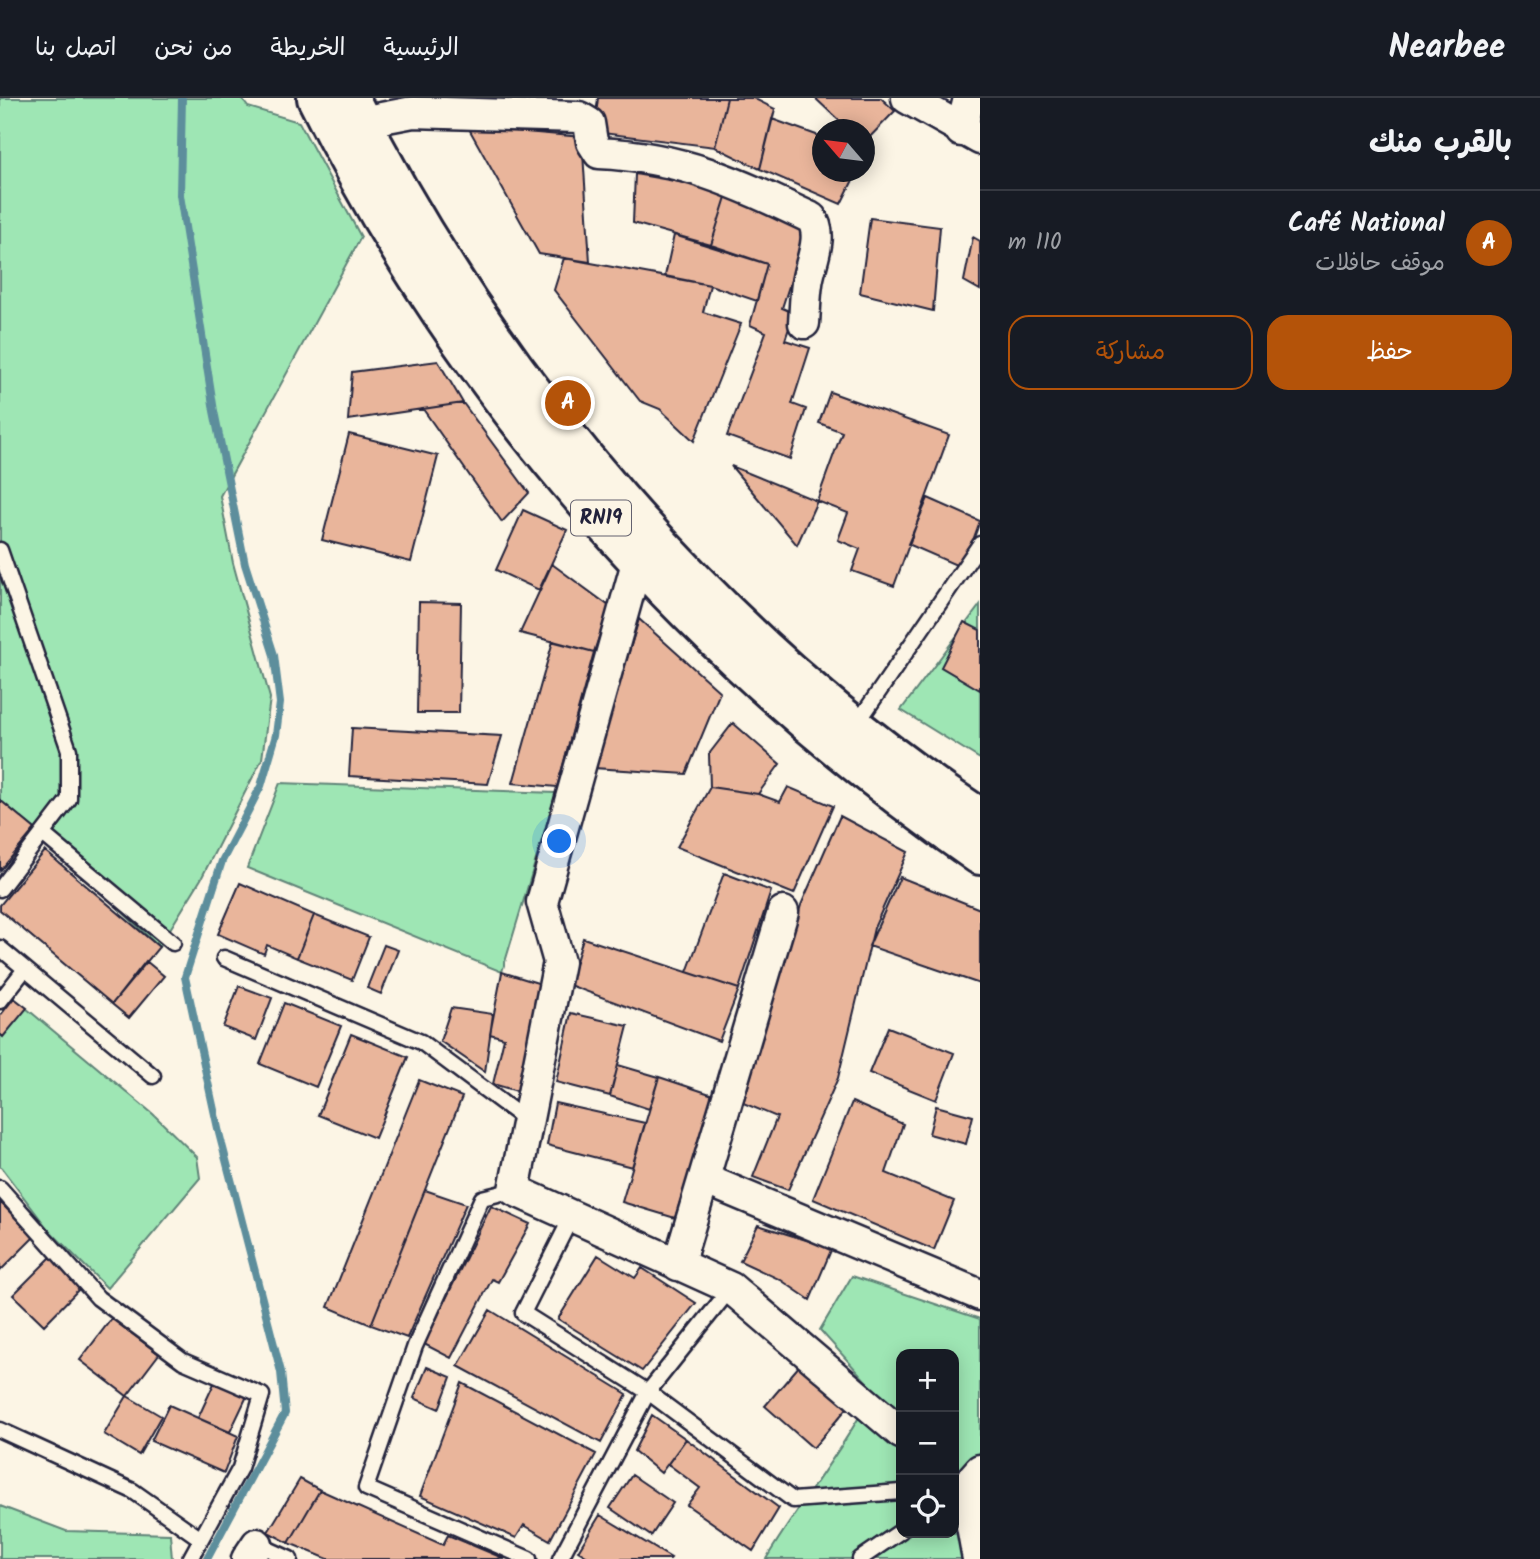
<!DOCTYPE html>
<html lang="ar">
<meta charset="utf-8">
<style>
:root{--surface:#171b24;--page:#20242c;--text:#f1f3f6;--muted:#9ea1a6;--line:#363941;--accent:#b45309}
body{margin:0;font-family:Kalam,"Playpen Sans Arabic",sans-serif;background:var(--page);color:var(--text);direction:rtl}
.controls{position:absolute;right:21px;bottom:21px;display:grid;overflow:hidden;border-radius:14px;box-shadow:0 4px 18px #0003}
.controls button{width:63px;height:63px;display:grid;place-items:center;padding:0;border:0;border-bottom:2px solid var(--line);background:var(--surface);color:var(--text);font:35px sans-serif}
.compass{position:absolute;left:812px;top:21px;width:63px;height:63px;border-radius:50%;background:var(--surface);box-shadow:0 4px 18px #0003;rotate:298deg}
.you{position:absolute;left:560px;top:744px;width:24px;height:24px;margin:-18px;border:5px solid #fff;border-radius:50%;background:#1a73e8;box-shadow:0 0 0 10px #1a73e833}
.badge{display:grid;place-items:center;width:46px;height:46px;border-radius:50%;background:var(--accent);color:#fff;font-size:23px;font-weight:700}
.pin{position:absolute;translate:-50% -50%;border:4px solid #fff;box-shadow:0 2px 7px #0006}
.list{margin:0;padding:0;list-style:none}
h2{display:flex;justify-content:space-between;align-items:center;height:91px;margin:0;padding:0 28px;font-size:30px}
h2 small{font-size:23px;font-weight:400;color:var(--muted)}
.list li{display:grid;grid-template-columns:46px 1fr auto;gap:21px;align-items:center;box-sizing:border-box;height:105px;padding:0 28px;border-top:2px solid var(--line)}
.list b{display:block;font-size:26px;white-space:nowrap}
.list p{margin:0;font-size:23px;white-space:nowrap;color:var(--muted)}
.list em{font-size:23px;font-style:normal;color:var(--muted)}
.actions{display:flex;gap:14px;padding:21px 28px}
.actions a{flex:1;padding:16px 0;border:2px solid var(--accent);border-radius:21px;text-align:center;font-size:24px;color:var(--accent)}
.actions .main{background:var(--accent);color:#fff}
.icon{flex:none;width:38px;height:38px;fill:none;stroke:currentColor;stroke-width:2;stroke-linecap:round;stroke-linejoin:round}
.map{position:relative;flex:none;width:980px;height:1461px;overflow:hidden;direction:ltr}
header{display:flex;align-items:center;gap:42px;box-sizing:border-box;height:98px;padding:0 35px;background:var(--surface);border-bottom:2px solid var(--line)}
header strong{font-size:33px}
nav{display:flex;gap:38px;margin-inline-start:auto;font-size:24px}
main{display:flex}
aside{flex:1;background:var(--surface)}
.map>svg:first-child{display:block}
.green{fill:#9ee6b4;stroke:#608478;stroke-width:2;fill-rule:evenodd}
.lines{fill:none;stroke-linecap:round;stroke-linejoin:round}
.stream{stroke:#5d8e9c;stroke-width:8}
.building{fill:#e9b59b;stroke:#22223b;stroke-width:2}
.lane-casing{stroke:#22223b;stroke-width:19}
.street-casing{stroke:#22223b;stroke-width:35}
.highway-casing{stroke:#22223b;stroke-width:44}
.lane{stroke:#fcf5e5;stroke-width:14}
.street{stroke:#fcf5e5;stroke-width:30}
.highway{stroke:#fcf5e5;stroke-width:38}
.labels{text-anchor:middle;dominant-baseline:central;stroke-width:7;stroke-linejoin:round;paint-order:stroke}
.shield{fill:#fcf5e5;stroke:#63616e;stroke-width:2}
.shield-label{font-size:21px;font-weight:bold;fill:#22223b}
</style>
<header>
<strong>Nearbee</strong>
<nav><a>الرئيسية</a><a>الخريطة</a><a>من نحن</a><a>اتصل بنا</a></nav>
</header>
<main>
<aside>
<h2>بالقرب منك<small></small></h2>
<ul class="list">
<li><span class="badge">A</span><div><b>Café National</b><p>موقف حافلات</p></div><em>110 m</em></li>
</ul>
<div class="actions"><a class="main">حفظ</a><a>مشاركة</a></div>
</aside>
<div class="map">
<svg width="980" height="1461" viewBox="0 0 980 1461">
<rect width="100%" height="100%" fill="#fcf5e5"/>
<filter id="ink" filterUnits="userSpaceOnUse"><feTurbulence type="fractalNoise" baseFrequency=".0143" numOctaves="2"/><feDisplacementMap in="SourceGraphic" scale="14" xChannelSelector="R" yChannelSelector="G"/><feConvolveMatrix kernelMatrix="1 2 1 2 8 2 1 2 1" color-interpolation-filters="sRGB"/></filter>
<g filter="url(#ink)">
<!-- green -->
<path class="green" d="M0,0H241L248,9L299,24L361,139L220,398L233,465L270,600L262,661L201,781L159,849L35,731L0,702Z
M980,507V661L901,612Z
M280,685L556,695L502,874L247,770Z
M14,900L153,1016L197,1059L200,1080L107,1190L48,1131L0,1068V918Z
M852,1178L980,1221V1461H766C800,1404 844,1351 874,1292L820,1232ZM901,1256H954V1435H901Z
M0,1408L66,1433L170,1436L172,1461H0Z"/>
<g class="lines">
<!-- stream -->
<path class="stream" d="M182,0L180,97L214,313L245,466L274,557L280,605L276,637L261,688L222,763L185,879L219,1035L281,1274L285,1315L207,1461"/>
</g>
<!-- building -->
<path class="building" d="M598,0H727L715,49L594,34Z
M727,0H753L775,11L760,71L715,49Z
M815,0H881L895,13L864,45V32H849Z
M772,21L822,39V74H857L841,106L760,71Z
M468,29L582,39L590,164L539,156Z
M635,76L714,90L726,99L711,147L633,125Z
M726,99L809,126L782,210L794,215L785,242L810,250L792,306L806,311L790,361L727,338L766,234L750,227L767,166L711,147Z
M870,120L940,129L933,213L860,195Z
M674,137L767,166L757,203L710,187L665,178Z
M973,139L980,143V192L964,183Z
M564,160L710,187L703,214L741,226L694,343L660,311L640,303L554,192Z
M438,263L463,305L348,322L352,274Z
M830,294L949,337L894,488L852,473L860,451L838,442L848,415L817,403L842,334L819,325Z
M463,305L529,395L502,424L423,311Z
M349,336L438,358L411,464L322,442Z
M731,368L817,403L797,447Z
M928,400L980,423L963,470L908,446Z
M523,412L567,432L539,492L496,472Z
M552,466L609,508L594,554L520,535Z
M419,504L461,505L459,615H417Z
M639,521L720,594L686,676L594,670Z
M964,524L980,532V592L941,569Z
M553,543L594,554L557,689L513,685Z
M733,625L780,666L758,696L710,689L709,656Z
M352,630L502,638L488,686L349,678Z
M710,689L758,696L780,704L788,689L833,708L794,796L677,749Z
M0,702L35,731L0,773Z
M840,718L908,754L874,830L838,980L788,1092L753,1079L777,1019L743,1005L801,807Z
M45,753L159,849L112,906L0,812V807Z
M724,775L771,793L739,891L687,874Z
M900,779L980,811V886L869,848Z
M240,785L314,817L297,860L267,847L264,856L218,836Z
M314,817L369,839L352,882L297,860Z
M583,840L739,891L719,943L569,887Z
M384,847L398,852L381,896L367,890Z
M146,863L164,878L129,920L112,906Z
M502,874L541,886L520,994L493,986L504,940L490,936Z
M239,888L272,900L256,942L223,929Z
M14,900L27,910L3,939L0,936V918Z
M284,905L341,928L316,989L260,966Z
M451,910L493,916L485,974L440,943Z
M571,915L628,928L610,998L556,984Z
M888,929L954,955L936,1002L869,975Z
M351,936L408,959L375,1040L318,1017Z
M618,967L659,979L649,1011L610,998Z
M659,979L713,997L675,1120L622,1104Z
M419,982L462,999L371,1227L328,1209Z
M852,1004L903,1026L886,1075L954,1103L934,1152L813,1101Z
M555,1005L645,1025L632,1069L547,1047Z
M936,1008L973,1018L966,1046L929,1036Z
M425,1092L466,1106L407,1240L371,1227Z
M0,1104L34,1139L0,1173Z
M491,1108L530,1126L498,1184L492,1181L451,1260L424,1246Z
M758,1127L832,1150L810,1202L781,1182L740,1163Z
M598,1157L635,1180L642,1170L696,1205L642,1273L558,1221Z
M51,1159L81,1189L44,1227L13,1197Z
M490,1212L627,1296L601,1345L458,1268Z
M112,1220L159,1256L127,1298L80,1262Z
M800,1267L848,1309L813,1350L765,1308Z
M427,1269L451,1279L439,1311L414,1300Z
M216,1281L248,1296L230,1334L198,1320Z
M462,1285L596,1356L550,1442L524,1427L516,1440L420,1398Z
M127,1298L161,1318L139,1357L104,1336Z
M169,1307L238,1338L224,1375L151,1343Z
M652,1317L686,1341L661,1375L634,1353Z
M686,1341L779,1410L753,1453L687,1407L700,1390L668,1366Z
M632,1377L673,1405L651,1438L610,1410Z
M300,1381L320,1392L289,1445L268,1434Z
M320,1392L443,1447L448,1437L505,1461H328L289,1445Z
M600,1417L671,1460L670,1461H591L578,1453Z"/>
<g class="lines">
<defs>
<path id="lane" d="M0,452L69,652V701L0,791
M856,627L980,446
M44,737L173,845
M0,850L153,978
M224,860L421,944L527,1023
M0,903L25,871
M0,1090L98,1200L183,1263L262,1297L240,1370L190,1461
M514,1092L482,1100L415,1248L366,1390L529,1461
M572,1118L523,1215L648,1294L793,1402L901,1394
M0,1332L133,1393L201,1441
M257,1446L290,1461
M560,1461L648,1294L731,1190
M860,1461L901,1433"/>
<path id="street" d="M907,0L980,41
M361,24L413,14L579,19L589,25L592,44L599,55C683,59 737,85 811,120C825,138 809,166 807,186C805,199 805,212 804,225
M961,33L969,0
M638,461L542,804L559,864L514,1092L731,1190L901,1335
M704,1081L980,1197
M678,1167L783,814
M247,1461L257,1446
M978,1461L965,1389L980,1372"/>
<path id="highway" d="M317,0C467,304 703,566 980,757
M349,0C489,280 717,548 980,720"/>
</defs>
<!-- lane casing -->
<use href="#lane" class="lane-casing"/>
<!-- street casing -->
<use href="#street" class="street-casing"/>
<!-- highway casing -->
<use href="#highway" class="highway-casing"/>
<!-- lane -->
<use href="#lane" class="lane"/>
<!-- street -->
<use href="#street" class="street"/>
<!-- highway -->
<use href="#highway" class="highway"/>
</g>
</g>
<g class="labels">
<!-- shield labels -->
<rect class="shield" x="571" y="402.5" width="60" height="35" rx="5"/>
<g class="shield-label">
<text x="601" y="420">RN19</text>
</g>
</g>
</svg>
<div class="controls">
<button>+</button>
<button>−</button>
<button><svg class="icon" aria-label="locate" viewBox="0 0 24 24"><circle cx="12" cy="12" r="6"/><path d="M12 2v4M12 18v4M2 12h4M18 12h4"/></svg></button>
</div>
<svg class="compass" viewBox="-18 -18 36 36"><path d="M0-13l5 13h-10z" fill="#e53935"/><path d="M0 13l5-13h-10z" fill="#9ea1a6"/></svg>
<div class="you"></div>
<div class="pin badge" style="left:568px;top:305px">A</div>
</div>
</main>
